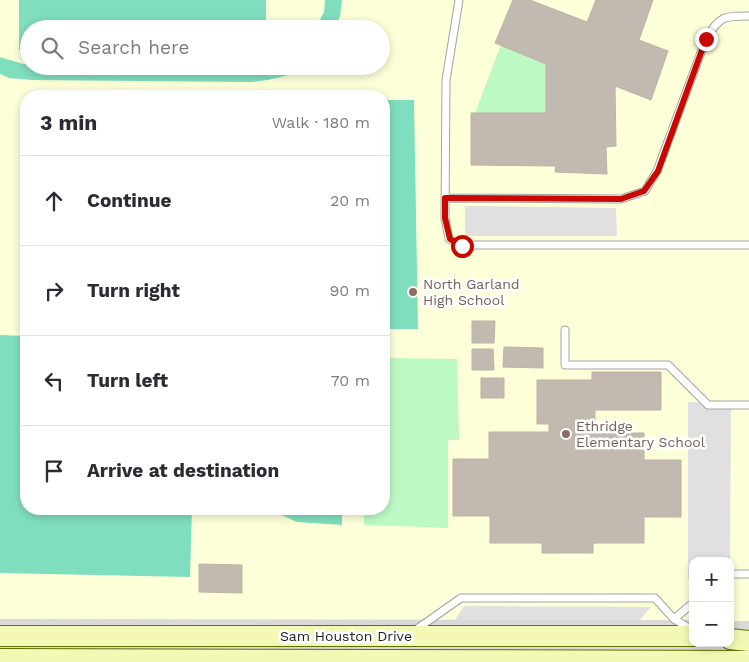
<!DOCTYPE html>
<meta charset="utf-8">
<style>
:root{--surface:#fff;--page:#f7f7f7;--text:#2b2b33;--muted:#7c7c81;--line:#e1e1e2}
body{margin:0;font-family:"Work Sans",sans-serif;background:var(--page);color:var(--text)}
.controls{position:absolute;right:15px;bottom:15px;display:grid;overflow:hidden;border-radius:10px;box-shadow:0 2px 8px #0003}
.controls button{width:45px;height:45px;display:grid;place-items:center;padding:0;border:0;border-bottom:1px solid var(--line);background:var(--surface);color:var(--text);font:25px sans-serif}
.stop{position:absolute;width:15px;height:15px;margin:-11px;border:4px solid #c80900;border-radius:50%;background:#fff}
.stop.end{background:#c80900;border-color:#fff;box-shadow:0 1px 5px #0008}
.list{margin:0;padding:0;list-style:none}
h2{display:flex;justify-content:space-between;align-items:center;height:65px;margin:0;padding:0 20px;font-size:21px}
h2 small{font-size:16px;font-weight:400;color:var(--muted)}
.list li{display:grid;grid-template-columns:32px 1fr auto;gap:15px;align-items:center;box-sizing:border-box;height:90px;padding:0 20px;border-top:1px solid var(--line)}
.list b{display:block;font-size:19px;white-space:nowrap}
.list em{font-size:16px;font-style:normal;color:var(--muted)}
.icon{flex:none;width:28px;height:28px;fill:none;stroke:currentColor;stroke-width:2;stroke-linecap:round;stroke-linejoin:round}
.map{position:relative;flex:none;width:749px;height:662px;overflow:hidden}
.search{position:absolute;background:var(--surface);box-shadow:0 2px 8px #0003;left:20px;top:20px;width:370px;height:55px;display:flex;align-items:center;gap:12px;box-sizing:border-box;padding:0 18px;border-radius:28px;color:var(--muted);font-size:19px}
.panel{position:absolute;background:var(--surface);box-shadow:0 2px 8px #0003;left:20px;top:90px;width:370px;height:425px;border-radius:20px}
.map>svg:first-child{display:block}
.residential{fill:#dad9d9}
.education{fill:#fdffd9;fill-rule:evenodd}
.park{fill:#bdf9c5}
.pitch{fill:#7fdebd}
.parking{fill:#e0e0e0}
.building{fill:#c2bab1;stroke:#bfb1a4}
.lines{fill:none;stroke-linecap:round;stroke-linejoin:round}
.lane-casing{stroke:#a3a3a3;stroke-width:9}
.secondary-casing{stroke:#617204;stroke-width:22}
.lane{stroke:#fff;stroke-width:7}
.secondary{stroke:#f3f9b4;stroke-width:20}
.route{stroke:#c80900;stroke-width:6}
.education-dot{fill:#8d6e63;stroke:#fff;stroke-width:2}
.labels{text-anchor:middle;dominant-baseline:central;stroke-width:5;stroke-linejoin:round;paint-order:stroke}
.education-label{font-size:14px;fill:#785e54;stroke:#fff;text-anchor:start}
.street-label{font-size:14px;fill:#1c1c1c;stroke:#fff}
</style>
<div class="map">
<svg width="749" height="662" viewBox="0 0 749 662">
<rect width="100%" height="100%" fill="#eeeae2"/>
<!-- residential -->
<path class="residential" d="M0,619L693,620V643H730V621H749V662H0Z"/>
<!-- education -->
<path class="education" d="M0,0H749V621H730V561H693V620L0,619ZM29,29H381V66H29ZM26,96H384V509H26Z"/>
<!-- park -->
<path class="park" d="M501,45L546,64V113H475Z
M386,358L457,359L459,440H448V528L364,525V509H384V440H386Z"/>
<!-- pitch -->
<path class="pitch" d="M19,0H266V29H29V50H19Z
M325,0H342L340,16L335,29H315L324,12Z
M0,57L23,64H29V66H304C289,78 269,80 251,82L32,80L9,78L0,74Z
M384,100H414L418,329H384Z
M0,335L26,336V509H192L190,577L0,573Z
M268,509H342V525L297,522Z"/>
<!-- parking -->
<path class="parking" d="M465,206L616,208L617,236H465Z
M688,402L731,403L730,561H693V579H688Z
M464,606L651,607L640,620H455Z"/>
<!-- building -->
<path class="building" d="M513,0H530L587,22L596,0H653L639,40L668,51L651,100L615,86L616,146L606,147L607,174L555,172L556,166L471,165V113H546V64L495,43Z
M472,321H495L494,343H472Z
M504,347L543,348V368L503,367Z
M472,349H493L494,370H472Z
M592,372H661V410H595V433H644V460H681V517H644V543H593V553H542V543H490V516H453V459H489V432H549V424H537V380H592Z
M481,378H504V398H481Z
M199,564L242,565V593L199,592Z"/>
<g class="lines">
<defs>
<path id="lane" d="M459,0L446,80L445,218L449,239L462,245H749
M445,198L621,199L645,191L657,171L706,39C720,16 723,16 749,16
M565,330V365H668L708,405H749
M730,574H749
M674,619L693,603
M414,631L461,598H655L674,619L692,630"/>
<path id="secondary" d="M0,636H693
M730,639L749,641
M0,659L749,661"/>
</defs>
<!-- lane casing -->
<use href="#lane" class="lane-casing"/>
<!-- secondary casing -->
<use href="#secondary" class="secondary-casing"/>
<!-- lane -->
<use href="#lane" class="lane"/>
<!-- secondary -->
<use href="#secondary" class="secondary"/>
</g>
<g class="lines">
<!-- route -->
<path class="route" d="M462,246L450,239L445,218V198L621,199L644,191L658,171L706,39"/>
</g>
<!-- markers -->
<g class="education-dot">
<circle cx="413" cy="292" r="5"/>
<circle cx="566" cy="434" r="5"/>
</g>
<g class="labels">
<!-- education labels -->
<g class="education-label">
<text x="423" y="284">North Garland<tspan x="423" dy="16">High School</tspan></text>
<text x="576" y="426">Ethridge<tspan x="576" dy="16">Elementary School</tspan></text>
</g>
<!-- street labels -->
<g class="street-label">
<text x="346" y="636">Sam Houston Drive</text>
</g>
</g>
</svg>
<div class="controls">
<button>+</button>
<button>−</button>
</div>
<div class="stop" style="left:462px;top:246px"></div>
<div class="stop end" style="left:706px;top:39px"></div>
<div class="search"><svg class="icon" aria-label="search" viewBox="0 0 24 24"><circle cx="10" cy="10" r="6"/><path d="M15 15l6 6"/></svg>Search here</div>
<section class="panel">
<h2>3 min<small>Walk · 180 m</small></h2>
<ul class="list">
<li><svg class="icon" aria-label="ahead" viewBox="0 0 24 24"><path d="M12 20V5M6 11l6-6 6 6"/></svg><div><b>Continue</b></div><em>20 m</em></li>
<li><svg class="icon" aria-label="right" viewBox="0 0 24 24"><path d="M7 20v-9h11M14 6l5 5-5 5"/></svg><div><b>Turn right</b></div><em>90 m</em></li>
<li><svg class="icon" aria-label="left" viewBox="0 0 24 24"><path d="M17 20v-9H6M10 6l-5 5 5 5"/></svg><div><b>Turn left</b></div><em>70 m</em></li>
<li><svg class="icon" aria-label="arrive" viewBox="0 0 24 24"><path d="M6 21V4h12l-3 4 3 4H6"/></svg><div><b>Arrive at destination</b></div></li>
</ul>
</section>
</div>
